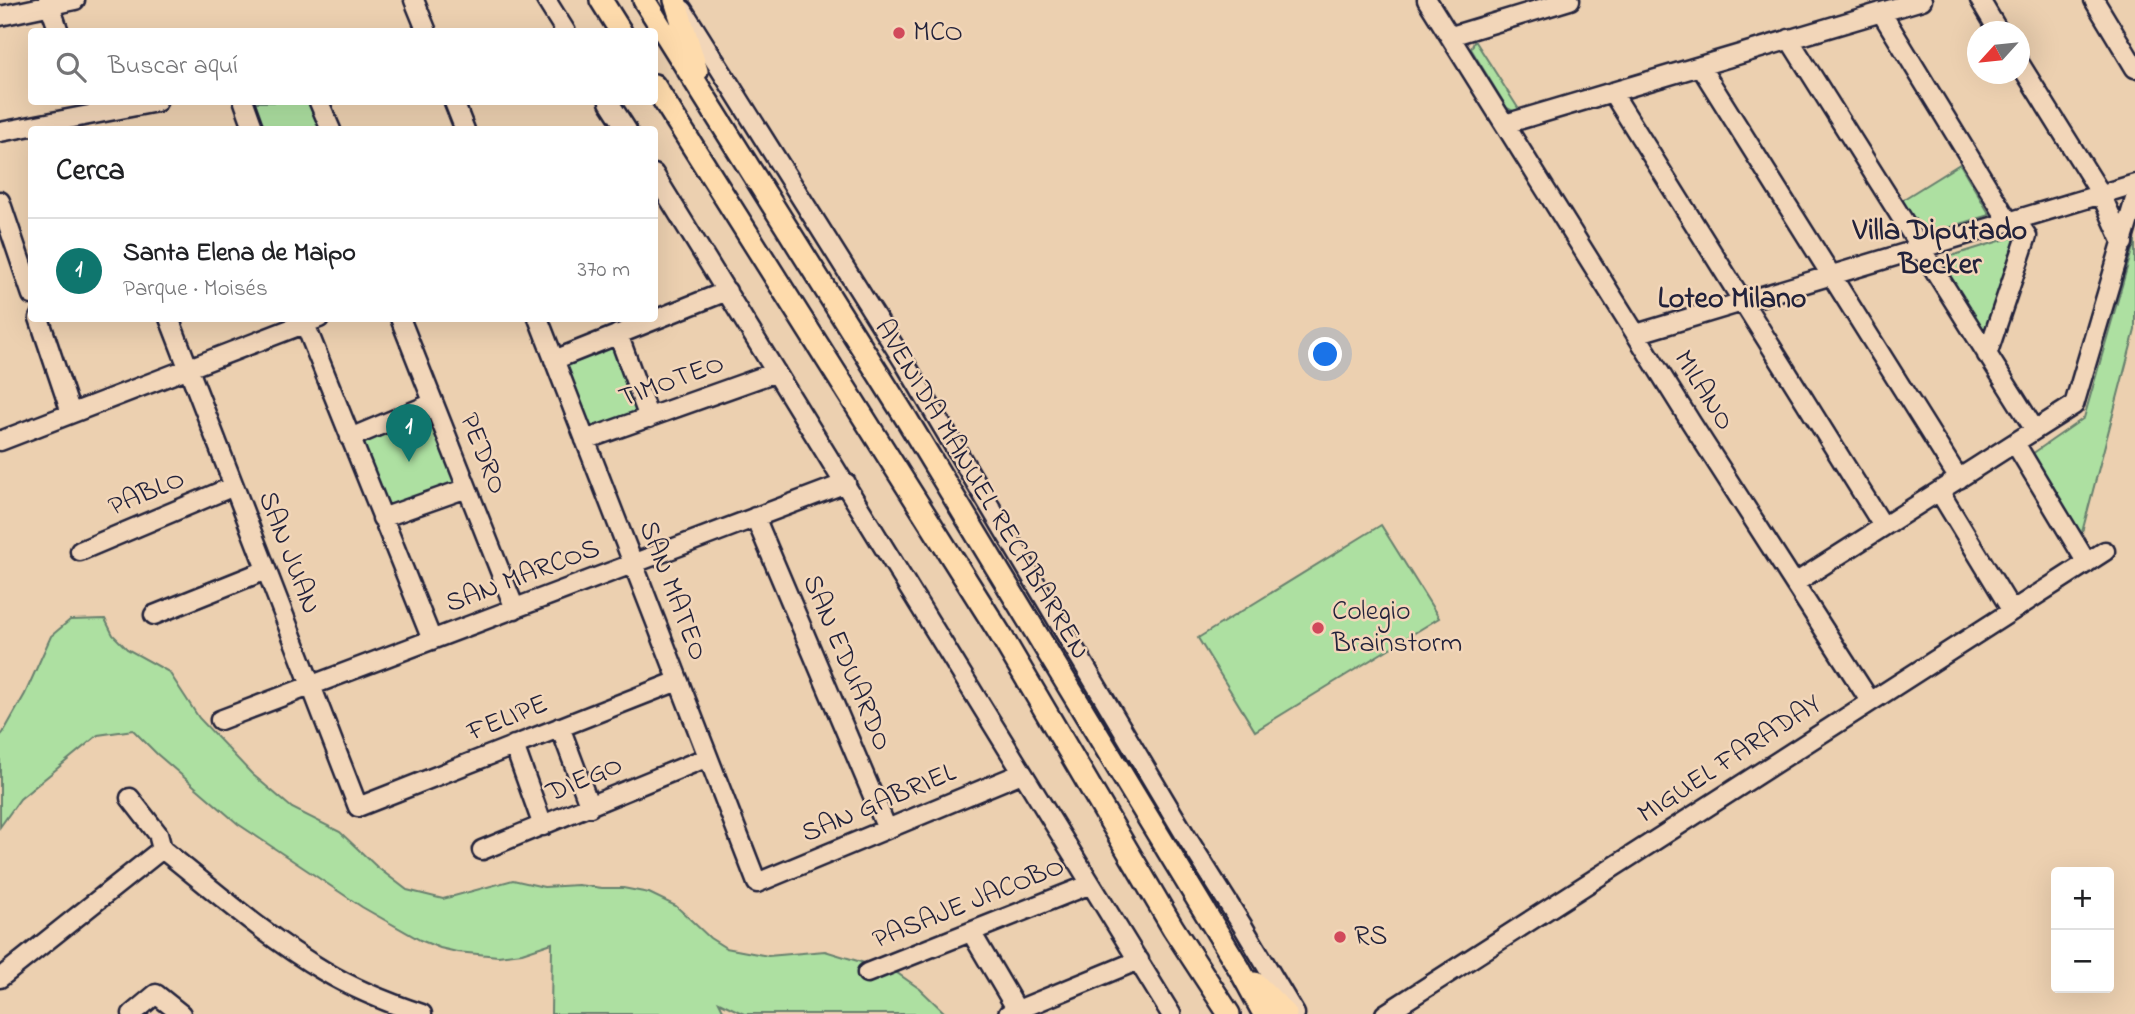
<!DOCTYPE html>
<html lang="es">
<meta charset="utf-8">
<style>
:root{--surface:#fff;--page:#f2f2f2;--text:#202124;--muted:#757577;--line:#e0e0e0;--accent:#0f766e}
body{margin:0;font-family:"Indie Flower",sans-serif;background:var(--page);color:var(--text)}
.controls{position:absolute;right:21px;bottom:21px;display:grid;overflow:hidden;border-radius:7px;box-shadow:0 7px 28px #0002}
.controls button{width:63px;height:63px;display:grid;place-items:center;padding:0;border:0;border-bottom:2px solid var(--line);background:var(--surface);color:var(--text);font:35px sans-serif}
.compass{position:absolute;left:1967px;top:21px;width:63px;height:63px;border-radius:50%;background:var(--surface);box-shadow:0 7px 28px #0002;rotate:243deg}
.you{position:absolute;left:1326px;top:355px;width:24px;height:24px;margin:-18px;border:5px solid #fff;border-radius:50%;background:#1a73e8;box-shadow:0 0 0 10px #1a73e833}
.badge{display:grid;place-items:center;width:46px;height:46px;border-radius:50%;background:var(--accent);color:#fff;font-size:23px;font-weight:700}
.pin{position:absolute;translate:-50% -58px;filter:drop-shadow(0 2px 4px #0008)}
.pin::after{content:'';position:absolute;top:37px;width:24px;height:21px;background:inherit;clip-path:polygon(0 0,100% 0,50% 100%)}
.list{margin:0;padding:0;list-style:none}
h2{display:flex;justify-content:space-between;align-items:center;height:91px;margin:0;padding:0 28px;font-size:30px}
h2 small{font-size:23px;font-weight:400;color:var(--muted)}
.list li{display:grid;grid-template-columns:46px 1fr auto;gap:21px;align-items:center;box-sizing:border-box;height:105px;padding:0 28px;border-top:2px solid var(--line)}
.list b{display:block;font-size:26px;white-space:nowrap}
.list p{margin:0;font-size:23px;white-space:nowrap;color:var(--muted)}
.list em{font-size:23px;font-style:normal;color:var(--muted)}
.icon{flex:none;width:38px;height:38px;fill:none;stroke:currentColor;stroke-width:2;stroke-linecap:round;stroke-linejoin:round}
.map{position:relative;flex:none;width:2135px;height:1014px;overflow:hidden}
.search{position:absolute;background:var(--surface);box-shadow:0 7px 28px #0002;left:28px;top:28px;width:630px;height:77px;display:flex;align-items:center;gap:18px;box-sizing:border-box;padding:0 24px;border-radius:7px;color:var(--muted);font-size:26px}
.panel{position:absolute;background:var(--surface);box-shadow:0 7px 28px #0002;left:28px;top:126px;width:630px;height:196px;border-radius:7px}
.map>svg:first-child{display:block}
.green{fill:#ade0a1;stroke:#68816e;stroke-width:2}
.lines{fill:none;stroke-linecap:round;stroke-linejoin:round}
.minor-casing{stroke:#22223b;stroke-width:23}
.major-casing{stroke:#22223b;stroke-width:26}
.minor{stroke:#f2d6b9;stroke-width:18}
.major{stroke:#fedbac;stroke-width:21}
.poi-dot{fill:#d1495b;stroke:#f2d6b9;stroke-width:2.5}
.labels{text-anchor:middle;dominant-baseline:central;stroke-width:5;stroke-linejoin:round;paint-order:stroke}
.poi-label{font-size:28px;fill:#22223b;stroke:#f2d6b9;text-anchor:start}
.street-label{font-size:28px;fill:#22223b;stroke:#f2d6b9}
.neighbourhood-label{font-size:30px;font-weight:bold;fill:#22223b;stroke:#f2d6b9}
</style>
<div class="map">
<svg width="2135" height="1014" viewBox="0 0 2135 1014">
<rect width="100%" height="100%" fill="#ecd0b0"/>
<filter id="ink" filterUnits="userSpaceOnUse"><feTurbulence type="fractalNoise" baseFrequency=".0143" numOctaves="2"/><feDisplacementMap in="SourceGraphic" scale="14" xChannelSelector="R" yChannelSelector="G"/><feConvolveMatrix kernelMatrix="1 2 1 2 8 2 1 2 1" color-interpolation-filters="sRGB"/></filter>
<g filter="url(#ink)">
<!-- green -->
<path class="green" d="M1474,42H1476L1520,111L1515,112L1507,108L1471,49Z
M250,102H314L325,129H261Z
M1960,164L1990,215L1924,235L1902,200Z
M2016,236L2018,238L1986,336L1937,263L1938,260Z
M2135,240V330L2080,540L2032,454L2084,418Z
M614,347L636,413L589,430L565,363Z
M432,404L464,487L384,516L354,438Z
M1381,525L1439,618L1255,731L1198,638Z
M105,619L113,635L127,649L169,672L199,718L252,774L292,808L340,832L377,867L407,890L443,899L513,880L544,887L578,885L602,888H623L649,893L676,906L710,938L726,948L768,956L825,951L897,973L920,989L946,1014H744L719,1002L725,1014H551L552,943L522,953L498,956L457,952L440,948L420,940L362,907L238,824L157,754L133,730L98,735L20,799L0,827V736L3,733L25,694L51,636L70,620Z"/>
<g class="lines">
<defs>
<path id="minor" d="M48,0L59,32
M414,0L427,32
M546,0L566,32
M1427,0L1692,424L1870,701
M1980,0L1999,32
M2094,0L2135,68
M683,10L904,362L1184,833L1242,925L1295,1014
M1881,12L2009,222
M0,16L75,0
M1451,36L1570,0
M1789,39L2035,430
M2020,64L2101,194L2123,243
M1700,66L1959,479
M1612,92L1883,526
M244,102L254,130
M319,102L331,130
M454,102L465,130
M609,102L627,130
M1505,124L1922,0
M0,132L157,102
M654,174L1171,1014
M0,201L32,295
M39,318L71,413
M169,318L358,807L678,681
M400,318L515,609
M538,318L757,883L1022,773
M305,324L432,640
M618,334L649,418
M1636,334L2135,184
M1987,355L2027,236L2016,220
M554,360L727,291
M350,438L433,403
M585,440L776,372
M0,441L319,318
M2015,443L2087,563
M1939,491L2012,611
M755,517L887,829
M382,518L467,488
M80,551L234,486
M1795,583L2074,405L2135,199
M154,615L266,570
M220,720L846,483
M560,727L590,807
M514,745L543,826
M130,798L158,834L162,849C215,891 266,937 324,971C354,989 389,1003 422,1014
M482,850L708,757
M971,932L1017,1010
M867,973L1091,884
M0,978L162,849
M132,1014L156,994L181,1014
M1008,1014L1139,960
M1385,1014L2105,551"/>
<path id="major" d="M601,0L621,32
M644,0L906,418L1239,968L1264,1014
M675,0L697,71
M654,85L1002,637L1173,928L1229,1014
M1255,983L1286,1014"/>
</defs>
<!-- minor casing -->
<use href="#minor" class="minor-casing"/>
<!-- major casing -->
<use href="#major" class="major-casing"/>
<!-- minor -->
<use href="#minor" class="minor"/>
<!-- major -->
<use href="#major" class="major"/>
</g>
</g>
<!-- markers -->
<g class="poi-dot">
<circle cx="899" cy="33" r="7"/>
<circle cx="1318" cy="628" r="7"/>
<circle cx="1340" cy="937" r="7"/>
</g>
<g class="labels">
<!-- poi labels -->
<g class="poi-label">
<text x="913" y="33">MCO</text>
<text x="1332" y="612">Colegio<tspan x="1332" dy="32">Brainstorm</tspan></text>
<text x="1354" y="937">RS</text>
</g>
<!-- street labels -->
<g class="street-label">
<text transform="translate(672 382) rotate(-20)">TIMOTEO</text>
<text transform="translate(1703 391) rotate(58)">MILANO</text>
<text transform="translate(482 454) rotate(68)">PEDRO</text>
<text transform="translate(981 490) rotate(59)">AVENIDA MANUEL RECABARREN</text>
<text transform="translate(147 494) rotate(-23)">PABLO</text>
<text transform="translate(288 553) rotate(69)">SAN JUAN</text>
<text transform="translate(523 577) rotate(-21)">SAN MARCOS</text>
<text transform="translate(672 591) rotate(69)">SAN MATEO</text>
<text transform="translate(846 663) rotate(67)">SAN EDUARDO</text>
<text transform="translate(508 719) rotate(-22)">FELIPE</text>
<text transform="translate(1730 760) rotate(-33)">MIGUEL FARADAY</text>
<text transform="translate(585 780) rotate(-23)">DIEGO</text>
<text transform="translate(879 804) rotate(-23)">SAN GABRIEL</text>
<text transform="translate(969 904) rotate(-22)">PASAJE JACOBO</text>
</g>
<!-- neighbourhood labels -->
<g class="neighbourhood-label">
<text x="1940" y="232">Villa Diputado<tspan x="1940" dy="34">Becker</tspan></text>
<text x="1732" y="300">Loteo Milano</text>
</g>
</g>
</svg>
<div class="controls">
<button>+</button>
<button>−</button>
</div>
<svg class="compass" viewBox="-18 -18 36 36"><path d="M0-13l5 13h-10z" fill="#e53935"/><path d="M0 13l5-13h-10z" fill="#757577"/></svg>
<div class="you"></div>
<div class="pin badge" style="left:409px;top:462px">1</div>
<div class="search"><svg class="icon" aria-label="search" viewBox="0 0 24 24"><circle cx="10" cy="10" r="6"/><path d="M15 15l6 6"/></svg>Buscar aquí</div>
<section class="panel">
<h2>Cerca<small></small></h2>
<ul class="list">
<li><span class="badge">1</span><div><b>Santa Elena de Maipo</b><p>Parque · Moisés</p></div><em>370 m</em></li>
</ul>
</section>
</div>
